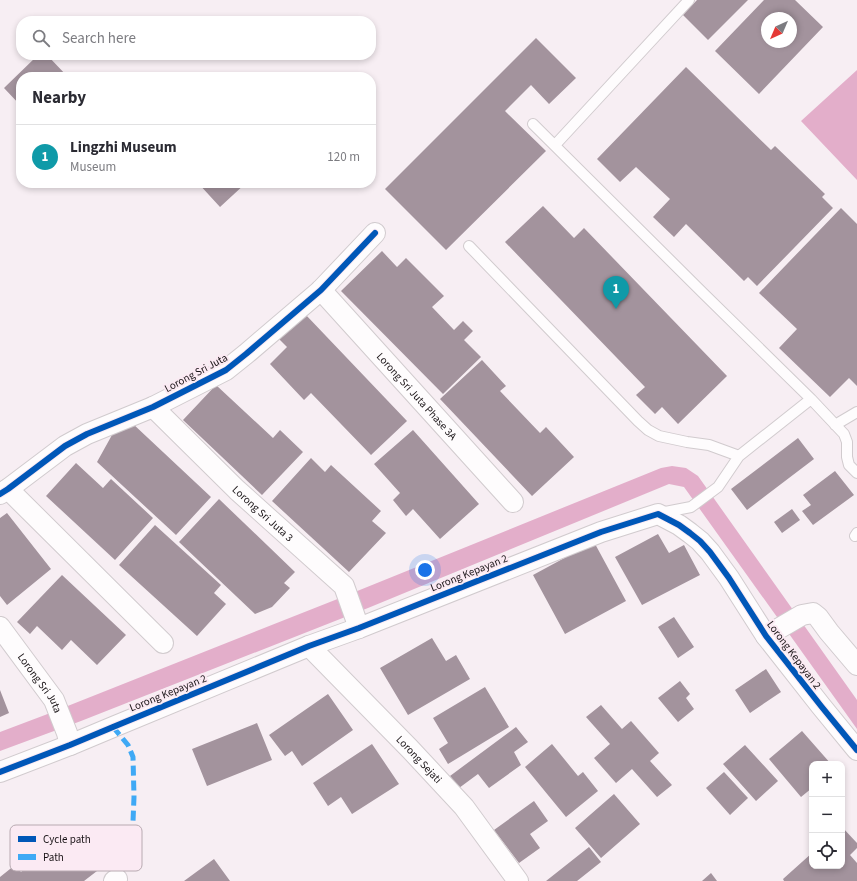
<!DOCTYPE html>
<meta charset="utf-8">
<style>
:root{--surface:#fff;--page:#f2f2f3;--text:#2b2b33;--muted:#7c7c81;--line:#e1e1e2;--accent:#d93025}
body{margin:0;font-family:"Source Sans 3",sans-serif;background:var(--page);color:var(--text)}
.controls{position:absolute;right:12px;bottom:12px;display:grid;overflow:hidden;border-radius:8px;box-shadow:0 2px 6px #0003}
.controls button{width:36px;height:36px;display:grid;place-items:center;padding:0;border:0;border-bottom:1px solid var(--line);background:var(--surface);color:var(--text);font:20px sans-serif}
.compass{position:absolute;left:761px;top:12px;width:36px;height:36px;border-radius:50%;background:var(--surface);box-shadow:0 2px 6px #0003;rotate:224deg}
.you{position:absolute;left:425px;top:570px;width:14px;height:14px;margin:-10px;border:3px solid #fff;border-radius:50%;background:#1a73e8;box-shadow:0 0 0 6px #1a73e833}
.badge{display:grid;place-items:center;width:26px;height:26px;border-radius:50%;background:var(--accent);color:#fff;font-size:13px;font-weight:700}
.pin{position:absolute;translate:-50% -33px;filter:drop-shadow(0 1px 2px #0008)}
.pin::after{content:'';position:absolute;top:21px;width:14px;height:12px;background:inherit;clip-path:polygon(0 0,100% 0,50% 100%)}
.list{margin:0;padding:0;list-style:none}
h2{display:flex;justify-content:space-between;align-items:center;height:52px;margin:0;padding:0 16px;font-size:17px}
h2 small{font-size:13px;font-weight:400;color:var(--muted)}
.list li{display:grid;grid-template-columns:26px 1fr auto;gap:12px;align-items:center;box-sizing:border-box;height:64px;padding:0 16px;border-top:1px solid var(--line)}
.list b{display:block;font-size:15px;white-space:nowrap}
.list p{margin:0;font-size:13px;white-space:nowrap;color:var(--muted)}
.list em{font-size:13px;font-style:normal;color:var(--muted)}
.icon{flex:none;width:22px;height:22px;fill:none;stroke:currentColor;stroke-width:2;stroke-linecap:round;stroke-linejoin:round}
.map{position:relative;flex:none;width:857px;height:881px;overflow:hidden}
.search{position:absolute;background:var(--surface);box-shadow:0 2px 6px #0003;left:16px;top:16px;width:360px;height:44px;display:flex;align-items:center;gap:10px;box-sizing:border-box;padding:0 14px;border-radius:16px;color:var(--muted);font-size:15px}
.panel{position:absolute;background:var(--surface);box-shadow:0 2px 6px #0003;left:16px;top:72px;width:360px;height:116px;border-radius:16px}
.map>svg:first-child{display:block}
.water{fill:#e3aeca}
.building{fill:#a3939d;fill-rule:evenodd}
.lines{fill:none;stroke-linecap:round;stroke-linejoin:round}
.service-casing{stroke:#d1cbce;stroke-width:12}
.minor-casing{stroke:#d1cbce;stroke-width:22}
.service{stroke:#fefcfd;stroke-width:10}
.minor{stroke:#fefcfd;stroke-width:20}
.quiet{stroke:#3fa9f5;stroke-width:5;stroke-dasharray:10 5;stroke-linecap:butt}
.cycleway-casing{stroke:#fbeaf3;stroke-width:8}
.cycleway{stroke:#0057b8;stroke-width:6}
.labels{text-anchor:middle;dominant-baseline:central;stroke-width:4;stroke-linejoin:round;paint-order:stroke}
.street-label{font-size:11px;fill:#1a1417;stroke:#fbeaf3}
.key{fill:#fbeaf3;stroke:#b8aab1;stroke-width:1}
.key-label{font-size:11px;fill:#1a1417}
</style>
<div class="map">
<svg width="857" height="881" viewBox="0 0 857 881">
<rect width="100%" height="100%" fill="#f7eef3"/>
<!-- water -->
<path class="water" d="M857,70V180L801,121Z
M672,466L686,468L698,476L857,700V729L684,487L669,484L368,608L81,721L0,751V732L45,715L335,600L661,468Z"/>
<!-- building -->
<path class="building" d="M697,0H748L708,40L683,15Z
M764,0H795L823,27L759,94L715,51ZM767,18H791V42H767Z
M536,38L576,78L549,104L531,85L505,111L546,151L446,250L385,189Z
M38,55H47L68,77H21V106L4,88Z
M686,67L771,150L775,146L825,194L822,197L833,208L757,286L748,277L744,281L686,224L674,237L653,217L670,199L636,167L620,182L597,159Z
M198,183H246L220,207Z
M543,206L574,238L584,228L727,376L678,424L662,407L655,414L636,395L645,387L505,242Z
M841,208L857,224V386L849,378L830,397L779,348L797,329L759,293Z
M382,251L397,267L406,258L444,296L432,307L454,330L463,321L473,331L464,340L481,357L443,394L341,291Z
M305,314L407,421L371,455L311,393L304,400L270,364L287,347L279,339Z
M482,360L506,386L500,391L540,433L546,427L574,457L532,496L440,399Z
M216,385L273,438L280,430L303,452L262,495L183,420Z
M132,423L211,497L176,535L97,462L112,435Z
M413,430L479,504L440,539L413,509L406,516L393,500L400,493L374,464Z
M798,438L814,459L747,510L731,489Z
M311,458L325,472L331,465L381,511L372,521L386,533L349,572L272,501Z
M76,463L103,488L111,479L153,518L115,560L46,496Z
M835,471L854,495L813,525L802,511L811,505L803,495Z
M219,499L295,572L284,583L290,588L272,607L255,614L179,542Z
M792,509L800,520L782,533L774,522Z
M7,513L51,569L7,605L0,596V518Z
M155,525L221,585L214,593L226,604L197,636L119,565Z
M658,534L669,553L684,545L700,575L642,605L615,557Z
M594,542L626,601L565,634L533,575Z
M62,575L126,635L97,665L71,640L62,650L37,626L30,634L17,622Z
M674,617L694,647L678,658L658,627Z
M432,638L446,661L456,655L470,679L408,715L380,668Z
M766,669L781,692L750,713L735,690Z
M680,681L690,694L686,698L694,709L678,722L658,698Z
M485,687L509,727L448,764L439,749L448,743L433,718Z
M0,690L9,713L0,717Z
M328,694L353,730L302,766L292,751L285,756L269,735Z
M601,705L622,729L631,721L659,753L650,761L672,785L657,797L632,769L616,783L594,758L610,744L586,717Z
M257,723L272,760L207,786L192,749Z
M516,727L528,742L514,752L521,765L489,788L478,774L459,788L450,776Z
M802,731L831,764H812V788L801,797L769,759Z
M372,744L399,784L352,814L341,797L328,806L313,783Z
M552,744L578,776L583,772L598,791L566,817L525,767Z
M745,745L778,781L756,801L723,764Z
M724,772L748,798L730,815L706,788Z
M614,794L640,824L601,858L575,828Z
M534,801L548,821L530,834L540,848L519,863L494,830Z
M75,826L101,856L91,864L97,871L84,881H0V877L15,865L21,872Z
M842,827L857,843V848L850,855L857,863V881H784L783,879L812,853V866H842Z
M589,847L601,862L577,881H546Z
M214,859L230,881H184Z
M711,873L717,881H702Z"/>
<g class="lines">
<defs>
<path id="service" d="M533,124L703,293L811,399L844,434L847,442V457L849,465L857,473
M555,145L689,0
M469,246L638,421L648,430L659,436L687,442L709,445L739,456
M835,425L857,412
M660,513L691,507L718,487L739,456L811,399
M855,536L857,533"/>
<g id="minor">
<path id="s1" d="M321,290L513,502"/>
<path id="s2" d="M153,407L237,490L344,586L359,628"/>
<path d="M8,489L163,643"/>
<path d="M0,494L8,489L65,446L87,434L153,407L226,370L246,354L321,290L375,233"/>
<path id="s3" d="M0,627L54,700L67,733L70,745"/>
<path d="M766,636L802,615L813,613L818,617L829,632L857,665"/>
<path id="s4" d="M309,646L410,749L464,807L518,881"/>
<path d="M0,772L70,745L113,727L309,646L359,628L601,532L658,514L679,525L690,533L700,541L710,552L729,578L766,636L821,706L857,750"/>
<path d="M114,881L117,879"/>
</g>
</defs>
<!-- service casing -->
<use href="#service" class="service-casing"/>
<!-- minor casing -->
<use href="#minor" class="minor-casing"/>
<!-- service -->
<use href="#service" class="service"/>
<!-- minor -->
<use href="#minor" class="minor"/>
<!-- quiet -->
<path class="quiet" d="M113,727L128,745L133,757L134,797L132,846"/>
<defs>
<path id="cycleway" d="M0,494L8,489L65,446L87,434L153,407L226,370L246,354L321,290L375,233
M0,772L70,745L113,727L309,646L359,628L601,532L658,514L679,525L690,533L700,541L710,552L729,578L766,636L821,706L857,750"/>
</defs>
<!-- cycleway casing -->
<use href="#cycleway" class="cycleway-casing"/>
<!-- cycleway -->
<use href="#cycleway" class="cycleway"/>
</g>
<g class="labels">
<!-- street labels -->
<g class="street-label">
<text transform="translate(196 373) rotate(-28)">Lorong Sri Juta</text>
<text stroke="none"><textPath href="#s1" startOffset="143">Lorong Sri Juta Phase 3A</textPath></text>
<text stroke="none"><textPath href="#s2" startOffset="153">Lorong Sri Juta 3</textPath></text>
<text transform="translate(469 573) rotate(-22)">Lorong Kepayan 2</text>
<text transform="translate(794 655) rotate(53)">Lorong Kepayan 2</text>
<text stroke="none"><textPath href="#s3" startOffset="69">Lorong Sri Juta</textPath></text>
<text transform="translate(168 693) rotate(-22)">Lorong Kepayan 2</text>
<text stroke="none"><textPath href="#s4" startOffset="158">Lorong Sejati</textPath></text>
</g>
</g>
<!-- legend -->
<rect x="10" y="825" width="132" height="46" rx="6" class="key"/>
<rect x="18" y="836" width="18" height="6" fill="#0057b8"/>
<rect x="18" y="854" width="18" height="6" fill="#3fa9f5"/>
<g class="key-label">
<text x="43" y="843">Cycle path</text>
<text x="43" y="861">Path</text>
</g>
</svg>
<div class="controls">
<button>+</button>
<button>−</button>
<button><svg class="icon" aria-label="locate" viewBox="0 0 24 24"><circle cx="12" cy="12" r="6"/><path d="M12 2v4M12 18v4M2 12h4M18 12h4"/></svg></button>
</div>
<svg class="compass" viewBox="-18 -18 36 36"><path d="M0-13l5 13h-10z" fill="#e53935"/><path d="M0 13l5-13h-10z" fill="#7c7c81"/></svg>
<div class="you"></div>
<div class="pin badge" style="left:616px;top:309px;background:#0f9aa8">1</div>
<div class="search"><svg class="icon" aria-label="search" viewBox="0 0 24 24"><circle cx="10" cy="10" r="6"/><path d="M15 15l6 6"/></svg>Search here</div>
<section class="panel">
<h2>Nearby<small></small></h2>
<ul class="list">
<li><span class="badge" style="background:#0f9aa8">1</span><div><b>Lingzhi Museum</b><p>Museum</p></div><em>120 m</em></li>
</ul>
</section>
</div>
